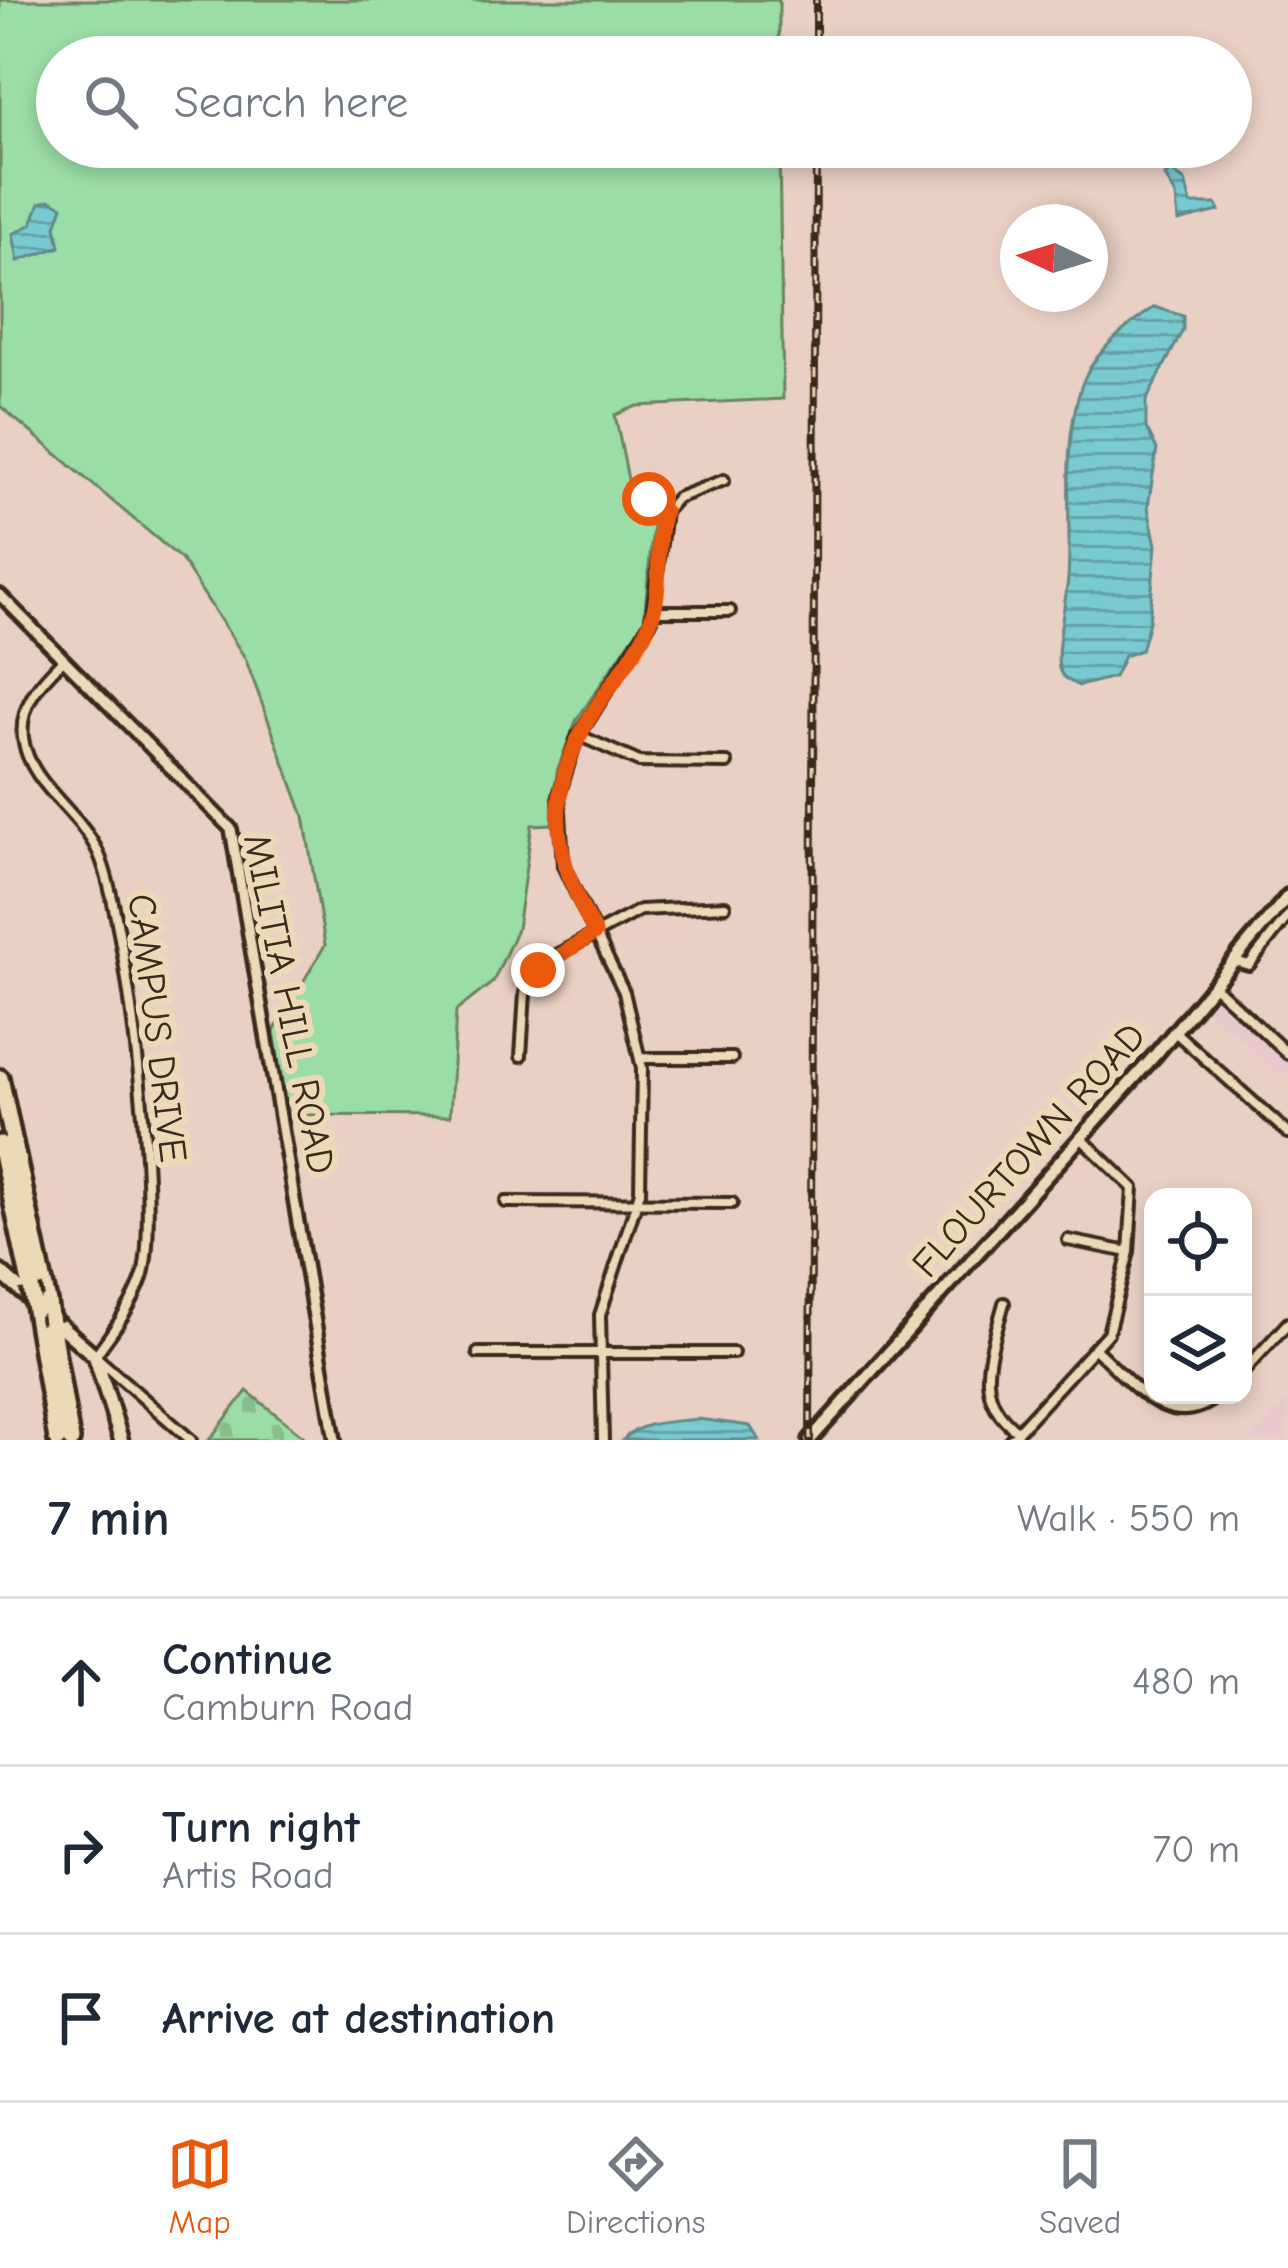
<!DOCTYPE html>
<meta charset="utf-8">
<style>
:root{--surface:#fff;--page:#f2f2f3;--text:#1f2937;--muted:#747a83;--line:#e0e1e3;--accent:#ea580c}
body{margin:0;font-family:"Comic Neue",sans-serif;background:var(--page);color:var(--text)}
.controls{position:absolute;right:36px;bottom:36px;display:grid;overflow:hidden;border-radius:24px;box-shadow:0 6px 18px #0003}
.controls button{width:108px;height:108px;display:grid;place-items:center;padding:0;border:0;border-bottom:3px solid var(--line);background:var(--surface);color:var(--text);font:60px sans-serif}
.compass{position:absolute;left:1000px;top:204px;width:108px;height:108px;border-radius:50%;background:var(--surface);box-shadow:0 6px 18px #0003;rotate:274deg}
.stop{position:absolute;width:36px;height:36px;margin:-27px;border:9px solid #ea580c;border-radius:50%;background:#fff}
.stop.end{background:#ea580c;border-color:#fff;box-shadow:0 3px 12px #0008}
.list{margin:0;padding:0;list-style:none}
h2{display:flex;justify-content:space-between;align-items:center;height:156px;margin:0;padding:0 48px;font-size:51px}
h2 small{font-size:39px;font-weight:400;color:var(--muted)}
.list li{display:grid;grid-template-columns:78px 1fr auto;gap:36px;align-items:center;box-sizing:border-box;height:168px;padding:0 48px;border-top:3px solid var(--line)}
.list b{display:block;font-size:45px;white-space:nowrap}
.list p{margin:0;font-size:39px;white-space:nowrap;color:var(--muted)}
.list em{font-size:39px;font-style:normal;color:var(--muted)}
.icon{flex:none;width:66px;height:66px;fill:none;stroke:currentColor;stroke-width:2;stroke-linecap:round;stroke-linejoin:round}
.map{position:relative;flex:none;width:1288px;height:1440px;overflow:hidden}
.search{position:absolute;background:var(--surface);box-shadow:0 6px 18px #0003;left:36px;right:36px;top:36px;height:132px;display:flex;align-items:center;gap:30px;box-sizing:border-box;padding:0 42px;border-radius:66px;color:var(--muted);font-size:45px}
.sheet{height:660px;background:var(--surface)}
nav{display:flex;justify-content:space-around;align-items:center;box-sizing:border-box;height:168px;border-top:3px solid var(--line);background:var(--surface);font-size:33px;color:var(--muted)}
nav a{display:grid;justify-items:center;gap:6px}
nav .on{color:var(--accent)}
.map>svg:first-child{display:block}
.built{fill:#e8cacd}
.grass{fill:#9bdda7;stroke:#6b8462;stroke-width:3}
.cemetery{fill:url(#cemetery-stones);stroke:#6b8462;stroke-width:3}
.water{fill:url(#water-rules);stroke:#608989;stroke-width:3}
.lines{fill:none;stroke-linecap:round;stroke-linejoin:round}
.minor-casing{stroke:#3b2a1e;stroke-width:16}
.tertiary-casing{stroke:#3b2a1e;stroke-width:18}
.secondary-casing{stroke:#3b2a1e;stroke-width:20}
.primary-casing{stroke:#3b2a1e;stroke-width:21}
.motorway-casing{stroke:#3b2a1e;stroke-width:24}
.minor{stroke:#edd9b7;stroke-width:8}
.tertiary{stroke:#edd9b7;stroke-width:9}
.secondary{stroke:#edd9b7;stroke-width:10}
.primary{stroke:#edd9b7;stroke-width:12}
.motorway{stroke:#edd9b7;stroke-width:15}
.rail-casing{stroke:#3b2a1e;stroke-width:8}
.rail{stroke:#edd9b7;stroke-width:3;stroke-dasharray:9;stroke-linecap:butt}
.motorway-bridge-casing{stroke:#3b2a1e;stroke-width:24;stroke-linecap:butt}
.motorway-bridge{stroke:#edd9b7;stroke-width:15}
.route{stroke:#ea580c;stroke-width:15}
.labels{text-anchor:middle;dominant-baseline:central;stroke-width:12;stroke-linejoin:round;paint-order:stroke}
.street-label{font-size:39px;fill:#3b2a1e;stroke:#edd9b7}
</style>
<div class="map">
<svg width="1288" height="1440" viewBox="0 0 1288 1440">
<defs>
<pattern id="cemetery-stones" width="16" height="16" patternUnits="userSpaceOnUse" patternTransform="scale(3)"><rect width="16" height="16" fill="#9bdda7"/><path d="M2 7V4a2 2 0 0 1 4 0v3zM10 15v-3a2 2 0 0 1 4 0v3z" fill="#86be8f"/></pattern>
<pattern id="water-rules" width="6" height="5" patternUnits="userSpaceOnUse" patternTransform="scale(3)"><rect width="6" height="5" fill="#78c9d0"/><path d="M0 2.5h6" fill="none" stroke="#64a3a8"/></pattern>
</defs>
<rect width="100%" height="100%" fill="#ead0c4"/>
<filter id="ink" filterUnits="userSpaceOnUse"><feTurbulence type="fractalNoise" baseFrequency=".00833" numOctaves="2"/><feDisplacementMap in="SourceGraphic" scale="24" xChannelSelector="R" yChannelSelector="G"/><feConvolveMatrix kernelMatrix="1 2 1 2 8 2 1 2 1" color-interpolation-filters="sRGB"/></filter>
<g filter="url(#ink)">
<!-- built -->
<path class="built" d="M1214,986L1288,1054V1083L1199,1003Z
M1288,1397V1440H1249Z"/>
<!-- grass -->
<path class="grass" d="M0,0H779V57H57V147H779L783,399L637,406L615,415L630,489L654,514L644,620L576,721L557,771L552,824L532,825L517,929L493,982L456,1011L450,1116L287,1115L274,1031L325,945L304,816L245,658L181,559L0,406Z"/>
<!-- cemetery -->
<path class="cemetery" d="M247,1391L308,1440H209Z"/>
<!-- water -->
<path class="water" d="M1171,171L1185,181L1191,204H1216L1219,211L1178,221L1176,196L1165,176Z
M50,200L63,206L56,226L60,247L18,261L13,234L32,224L40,203Z
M1155,307L1183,316V330L1146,401V428L1157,449L1148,507L1156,545L1149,622L1141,650L1124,656L1114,677L1079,686C1070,681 1062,679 1059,668C1055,649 1066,601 1068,578C1072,515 1061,449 1081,387C1092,353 1126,326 1155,307Z
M698,1419L750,1426L759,1440H623C641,1420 673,1422 698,1419Z"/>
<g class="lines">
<defs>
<path id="minor" d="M648,499L665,512
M654,611H730
M63,660C41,681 19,705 23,738C29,784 79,811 98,852C126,912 162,1218 142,1278C132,1307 112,1332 95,1356L191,1440
M578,735L639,762L727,763
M1235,961L1249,965L1288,916
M1214,986L1288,1054
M1175,1032L1288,1133
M521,1056L525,993L552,957L640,910L725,906
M640,1058H732
M506,1202L732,1203
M1068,1240L1129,1252
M1004,1303C991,1352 970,1396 1017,1431
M1095,1349C1132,1382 1169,1437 1220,1395
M478,1353H733
M1243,1372L1288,1323
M603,1440L600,1315L640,1192L642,1068L624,992L563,866L559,795L576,740L651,621L665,512L677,498L724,480
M1010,1440L1108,1333L1129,1252L1133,1188L1081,1138"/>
<path id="tertiary" d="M0,595L231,829L335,1440"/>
<path id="secondary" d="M810,1440L1156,1054L1288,896"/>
<path id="primary" d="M0,1272L34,1302
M49,1316L95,1356L121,1440"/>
<path id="motorway" d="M0,1078L48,1302
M0,1144L31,1288
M35,1310L57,1440
M51,1323L71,1440"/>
</defs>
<!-- minor casing -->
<use href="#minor" class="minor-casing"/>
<!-- tertiary casing -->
<use href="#tertiary" class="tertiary-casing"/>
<!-- secondary casing -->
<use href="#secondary" class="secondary-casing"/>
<!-- primary casing -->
<use href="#primary" class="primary-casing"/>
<!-- motorway casing -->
<use href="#motorway" class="motorway-casing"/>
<!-- minor -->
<use href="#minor" class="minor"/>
<!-- tertiary -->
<use href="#tertiary" class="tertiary"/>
<!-- secondary -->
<use href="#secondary" class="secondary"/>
<!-- primary -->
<use href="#primary" class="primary"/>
<!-- motorway -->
<use href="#motorway" class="motorway"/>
<defs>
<path id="rail" d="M816,57V0
M810,1440L816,147"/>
</defs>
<!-- rail casing -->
<use href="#rail" class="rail-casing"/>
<!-- rail -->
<use href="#rail" class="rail"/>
<defs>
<path id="motorway-bridge" d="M31,1288L35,1310
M48,1302L51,1323"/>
</defs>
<!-- motorway-bridge casing -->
<use href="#motorway-bridge" class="motorway-bridge-casing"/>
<!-- motorway-bridge -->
<use href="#motorway-bridge" class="motorway-bridge"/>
</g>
</g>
<g class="lines" filter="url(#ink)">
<!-- route -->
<path class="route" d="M538,970L595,933C547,845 544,784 601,700C618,675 639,650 650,622C665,586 653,548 664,512L649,499"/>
</g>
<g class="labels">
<!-- street labels -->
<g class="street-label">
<text transform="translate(289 1004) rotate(79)">MILITIA HILL ROAD</text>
<text transform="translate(157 1028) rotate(83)">CAMPUS DRIVE</text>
<text transform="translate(1029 1150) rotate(-48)">FLOURTOWN ROAD</text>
</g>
</g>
</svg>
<div class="controls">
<button><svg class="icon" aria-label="locate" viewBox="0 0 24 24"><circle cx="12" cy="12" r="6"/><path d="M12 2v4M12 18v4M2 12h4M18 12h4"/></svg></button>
<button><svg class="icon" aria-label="layers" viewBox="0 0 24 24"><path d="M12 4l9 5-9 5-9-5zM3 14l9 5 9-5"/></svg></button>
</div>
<svg class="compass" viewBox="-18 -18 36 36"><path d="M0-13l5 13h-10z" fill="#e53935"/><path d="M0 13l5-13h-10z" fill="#747a83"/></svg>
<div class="stop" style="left:649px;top:499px"></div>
<div class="stop end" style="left:538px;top:970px"></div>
<div class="search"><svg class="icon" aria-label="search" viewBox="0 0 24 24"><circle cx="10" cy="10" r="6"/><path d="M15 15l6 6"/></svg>Search here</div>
</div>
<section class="sheet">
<h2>7 min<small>Walk · 550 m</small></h2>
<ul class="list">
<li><svg class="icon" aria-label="ahead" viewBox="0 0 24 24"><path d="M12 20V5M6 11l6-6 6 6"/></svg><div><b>Continue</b><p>Camburn Road</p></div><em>480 m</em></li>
<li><svg class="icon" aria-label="right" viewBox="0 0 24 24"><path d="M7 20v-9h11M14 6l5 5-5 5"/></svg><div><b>Turn right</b><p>Artis Road</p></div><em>70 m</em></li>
<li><svg class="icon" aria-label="arrive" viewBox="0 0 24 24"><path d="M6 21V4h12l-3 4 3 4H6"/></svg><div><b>Arrive at destination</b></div></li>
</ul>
</section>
<nav>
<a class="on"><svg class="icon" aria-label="map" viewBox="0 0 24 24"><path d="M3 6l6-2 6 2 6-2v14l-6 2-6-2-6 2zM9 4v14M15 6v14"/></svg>Map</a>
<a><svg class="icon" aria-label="directions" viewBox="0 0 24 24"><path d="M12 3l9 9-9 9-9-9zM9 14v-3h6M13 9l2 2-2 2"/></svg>Directions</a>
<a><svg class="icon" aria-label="saved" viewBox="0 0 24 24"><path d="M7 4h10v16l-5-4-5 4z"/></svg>Saved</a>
</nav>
